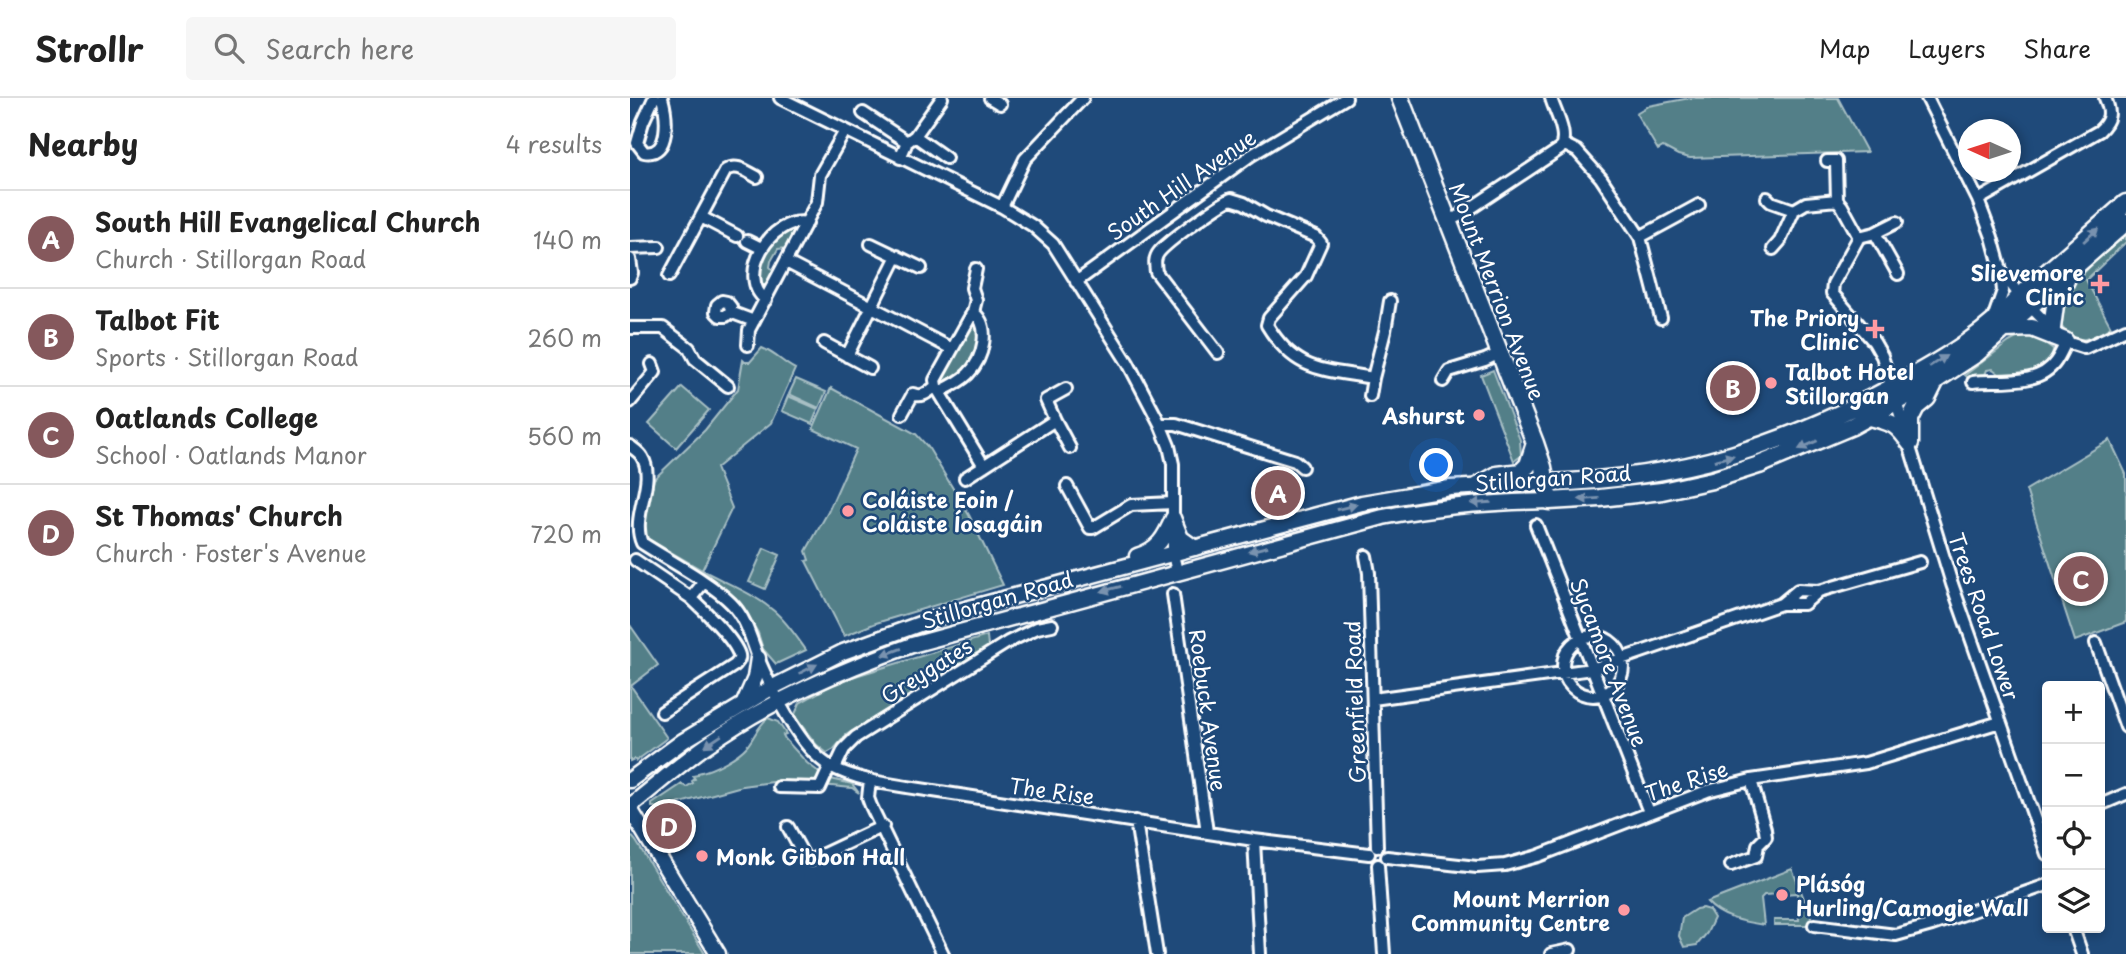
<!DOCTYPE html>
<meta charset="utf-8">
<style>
:root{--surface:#fff;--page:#f6f6f6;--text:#222;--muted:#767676;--line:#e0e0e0;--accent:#85585c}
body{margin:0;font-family:"Playpen Sans",sans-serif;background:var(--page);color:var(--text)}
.controls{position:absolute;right:21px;bottom:21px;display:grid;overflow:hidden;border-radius:7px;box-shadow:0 4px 10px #0003}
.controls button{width:63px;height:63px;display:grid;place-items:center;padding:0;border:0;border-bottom:2px solid var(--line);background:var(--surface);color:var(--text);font:35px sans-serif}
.compass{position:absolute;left:1328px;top:21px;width:63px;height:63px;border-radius:50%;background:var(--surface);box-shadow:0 4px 10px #0003;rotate:273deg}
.you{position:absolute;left:807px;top:368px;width:24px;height:24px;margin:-18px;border:5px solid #fff;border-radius:50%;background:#1a73e8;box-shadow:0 0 0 10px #1a73e833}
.badge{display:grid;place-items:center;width:46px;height:46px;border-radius:50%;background:var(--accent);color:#fff;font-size:23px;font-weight:700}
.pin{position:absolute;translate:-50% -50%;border:4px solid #fff;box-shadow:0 2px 7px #0006}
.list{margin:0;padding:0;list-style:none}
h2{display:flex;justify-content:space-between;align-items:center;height:91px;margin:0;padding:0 28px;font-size:30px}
h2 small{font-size:23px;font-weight:400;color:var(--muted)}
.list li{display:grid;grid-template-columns:46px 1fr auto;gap:21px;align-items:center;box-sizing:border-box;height:98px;padding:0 28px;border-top:2px solid var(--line)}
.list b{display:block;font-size:26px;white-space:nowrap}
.list p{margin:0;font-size:23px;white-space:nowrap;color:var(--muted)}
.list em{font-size:23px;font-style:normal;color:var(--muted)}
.icon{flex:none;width:38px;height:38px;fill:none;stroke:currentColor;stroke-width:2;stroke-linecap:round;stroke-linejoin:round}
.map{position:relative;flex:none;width:1496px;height:856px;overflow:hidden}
header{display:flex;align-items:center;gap:42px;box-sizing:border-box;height:98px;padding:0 35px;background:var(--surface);border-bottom:2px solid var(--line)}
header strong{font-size:33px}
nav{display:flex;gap:38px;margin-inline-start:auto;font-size:24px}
.search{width:490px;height:63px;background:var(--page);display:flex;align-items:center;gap:18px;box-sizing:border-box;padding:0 24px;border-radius:7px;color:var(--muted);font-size:26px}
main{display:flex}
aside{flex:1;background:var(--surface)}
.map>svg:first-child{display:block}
.green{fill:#527f88;stroke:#a8bfc4;stroke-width:2}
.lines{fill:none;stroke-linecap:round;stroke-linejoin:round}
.minor-casing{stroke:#fff;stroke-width:16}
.major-casing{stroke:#fff;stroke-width:19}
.highway-casing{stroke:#fff;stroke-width:21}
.minor{stroke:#1f4a7a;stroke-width:10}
.major{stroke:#1f4a7a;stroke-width:14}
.highway{stroke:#1f4a7a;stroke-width:16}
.oneway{fill:#7992af}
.poi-dot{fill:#ff9aa2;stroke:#1f4a7a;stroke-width:2.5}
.labels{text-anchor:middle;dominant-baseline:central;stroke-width:5;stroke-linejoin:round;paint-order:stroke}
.street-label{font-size:21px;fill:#fff;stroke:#1f4a7a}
.poi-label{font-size:21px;font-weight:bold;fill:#fff;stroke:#1f4a7a;text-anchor:end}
</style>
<header>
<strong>Strollr</strong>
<div class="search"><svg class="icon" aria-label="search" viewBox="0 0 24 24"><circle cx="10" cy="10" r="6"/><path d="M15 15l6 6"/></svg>Search here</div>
<nav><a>Map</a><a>Layers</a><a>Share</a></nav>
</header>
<main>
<aside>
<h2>Nearby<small>4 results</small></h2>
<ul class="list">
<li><span class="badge">A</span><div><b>South Hill Evangelical Church</b><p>Church · Stillorgan Road</p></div><em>140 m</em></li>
<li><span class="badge">B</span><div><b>Talbot Fit</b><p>Sports · Stillorgan Road</p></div><em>260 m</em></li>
<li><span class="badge">C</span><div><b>Oatlands College</b><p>School · Oatlands Manor</p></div><em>560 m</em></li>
<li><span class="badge">D</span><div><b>St Thomas' Church</b><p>Church · Foster's Avenue</p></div><em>720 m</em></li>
</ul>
</aside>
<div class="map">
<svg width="1496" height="856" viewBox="0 0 1496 856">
<rect width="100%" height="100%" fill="#1f4a7a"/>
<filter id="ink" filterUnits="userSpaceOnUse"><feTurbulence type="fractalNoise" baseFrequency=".0143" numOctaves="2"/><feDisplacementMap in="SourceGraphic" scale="14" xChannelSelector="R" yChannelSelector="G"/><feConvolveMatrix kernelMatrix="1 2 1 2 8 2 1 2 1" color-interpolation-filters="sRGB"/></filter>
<g filter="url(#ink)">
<!-- green -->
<path class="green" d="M1060,0H1208L1237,54L1060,60L1048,57L1033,49L1028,52L1006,15L1018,8Z
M168,130L157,150L148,151L141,163L140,169L145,174L134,195L128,179L134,152L152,133Z
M1496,132V144L1456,182L1481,229C1455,244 1445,250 1426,221L1432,199L1481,145Z
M344,221L347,223C353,255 343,274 313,287L310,284Z
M1394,236L1406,238L1423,251C1422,277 1390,277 1369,276L1363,271L1357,272L1354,279L1342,283L1335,277L1379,244Z
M132,250C146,256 152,264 165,271L141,325L86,370L102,410L72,472C96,485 123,495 144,513C157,524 166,538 176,552L146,566L133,551L128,535L112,507L72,472L15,439L11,433L24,381L75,332L108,291L113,262L115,264H120Z
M863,272L890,342L891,358L884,363L851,277Z
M166,281L196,294L189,310L159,296Z
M52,289L79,312L46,350L19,326Z
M201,290L286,336L298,349L339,417L373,487L246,525L214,538L176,463L179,462L176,453L198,414L226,351L183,331Z
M158,298L188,311L182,326L152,313Z
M1480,342L1496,376V524L1445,543L1396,392Z
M134,450L150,457L135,491L119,484Z
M0,527L28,567L1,588L37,640L6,663L4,661L0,663Z
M357,538L358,549L216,637L204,651L197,655L187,647L166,620L165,616L170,605L209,583Z
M138,620L148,624L156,636L153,637L155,641L177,665L189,674L201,681L222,686L229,695L222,690L150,683L112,688L25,712V709H22V706L52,686L56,689L63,685L62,683L65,681L63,678L68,677V675C83,672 108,659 118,647C125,638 128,628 138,620Z
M0,736L6,743L75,856H0Z
M1162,771L1181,818L1179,827H1144V822H1169L1167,795L1134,797L1131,800L1134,827C1114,824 1091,820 1077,804Z
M1072,810L1079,812L1084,820L1077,835L1067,847L1054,849L1049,838L1052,820L1066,811Z"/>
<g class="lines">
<defs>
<path id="minor" d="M24,0L13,24L7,45L14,54C41,59 37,17 32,0
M150,0L372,109L403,128L423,146L498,265L530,326L539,348L543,366V456L547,474
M360,0L370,6
M1297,0L1348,102L1362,139L1371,172L1373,193L1363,221
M233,15L277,44
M285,38L316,60
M933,46L947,53L971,80L1010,139L1031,220
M270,60L277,44L285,38L312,0
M1137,100L1141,104L1164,112L1150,143L1143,151
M1207,102L1212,108L1229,139
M1348,102L1469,33C1481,22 1481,14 1475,0
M372,109L395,61L453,0
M1164,112L1176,105L1207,102L1206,63H1197
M71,119L107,138
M818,123L829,118L930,51C939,36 925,15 921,0
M1267,124L1245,135L1229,139L1203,186L1202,195L1244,244L1252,258L1322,486L1417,756
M1245,135L1268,176
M1010,139L1069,107
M117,143L131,150
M241,146L291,170
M0,150L29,149
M0,161L2,175L0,180
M156,164L322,251
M1372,174L1390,198L1429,238L1436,244L1455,250L1496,231
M39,178L96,72C107,65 117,74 127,79
M446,184L620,58L716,0
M136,202C105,179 141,117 177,125
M100,214L101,209L97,204L92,203L87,207L86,214L90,218H96L100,214L124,223
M0,230H33L59,250L65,261L98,288
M194,245L240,270
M118,247L119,232L187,104L190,77L215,33
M588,255L526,174C525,166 524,160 529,154C538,143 588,107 601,101L614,105L636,118L686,139L691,145L676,178L639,220L637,227C666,275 693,271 743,280L755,233L760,203
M217,258L267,158
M813,283L819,273L855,262L870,255
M1343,284C1369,281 1409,289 1426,263C1430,257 1433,250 1436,244
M306,288L305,282L343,214
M436,291L416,302L425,322L440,350
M309,294L354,368
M740,298L743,280
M0,304L25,274L22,266
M272,316L283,296C293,300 298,294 306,288L309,294C319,289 330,284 338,276C353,261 362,228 343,214L346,202L342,190L346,171
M530,326H546L665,363L672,369
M0,348C4,351 10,355 12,359C27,383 0,418 12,445C38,462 80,484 101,505C117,521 121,542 129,562C143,594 170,651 200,668C224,681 251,685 277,689L624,742L739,756
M335,380L425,322
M437,388L460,430H463L501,407L543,405
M906,427L1019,714
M736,458L739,475L747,749
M5,462L61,500
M543,496L577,734
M1151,506L1168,492L1189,493L1290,464
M933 568a30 30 0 1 1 60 0a30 30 0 1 1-60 0Z
M1466,545L1496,629
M743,601L962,571L1151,506H1174L1189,493
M32,614L105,567C108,563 110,562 109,557C105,542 73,511 61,500L74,484
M205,670L214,651L226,639L378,544L407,530L422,527
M240,682L238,700L241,708L313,856
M149,689L190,690L200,668
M1470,707L1496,696
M506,723L527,856
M158,729L175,760L181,762L253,728
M624,742L630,856
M757,759L847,769L875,767L908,758L1077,693L1121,682L1236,665L1370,624
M748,767L754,856
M1101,767L1126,758L1128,747L1136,739L1135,731L1121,682
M1184,827L1266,837L1302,827L1417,787
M1443,830L1452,856
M921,856L940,852"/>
<path id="major" d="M543,420L551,440L565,450
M507,458C528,452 535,439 543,420
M113,607L125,580L128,560
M0,682L53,643L143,589L213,554L317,516L732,405L820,390L916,385
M0,708C27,687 52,664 80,645C141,602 212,572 282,547L753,419C809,408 863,404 919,403
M0,711L88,856"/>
<path id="highway" d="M770,0L905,345L913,369L919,403L970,400L1032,393L1082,382L1129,367L1222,328L1306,282L1346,256L1496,124
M1422,230L1425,207L1437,180
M1375,231L1402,230L1435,243
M1240,319C1263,325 1266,325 1280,345
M1280,345V321L1286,309L1297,300L1305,284
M916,385C1050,381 1158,348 1275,282C1317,259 1358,234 1390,198L1496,105
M848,388L867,377L891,374L898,367L905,345"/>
</defs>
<!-- minor casing -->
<use href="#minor" class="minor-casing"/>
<!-- major casing -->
<use href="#major" class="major-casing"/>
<!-- highway casing -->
<use href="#highway" class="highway-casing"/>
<!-- minor -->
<use href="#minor" class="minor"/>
<!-- major -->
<use href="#major" class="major"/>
<!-- highway -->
<use href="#highway" class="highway"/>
</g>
<!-- one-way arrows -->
<defs><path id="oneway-solid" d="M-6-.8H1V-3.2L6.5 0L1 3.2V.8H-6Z" transform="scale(1.75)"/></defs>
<g class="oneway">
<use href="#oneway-solid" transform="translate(1461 137) rotate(-42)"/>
<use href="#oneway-solid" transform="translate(1308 263) rotate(-32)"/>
<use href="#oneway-solid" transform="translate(1178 347) rotate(156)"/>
<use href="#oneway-solid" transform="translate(1094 360) rotate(-15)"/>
<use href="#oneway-solid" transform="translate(959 401) rotate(177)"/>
<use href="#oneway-solid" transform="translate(851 405) rotate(176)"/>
<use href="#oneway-solid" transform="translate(717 409) rotate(-15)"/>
<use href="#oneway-solid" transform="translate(628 451) rotate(165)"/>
<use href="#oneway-solid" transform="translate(481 491) rotate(165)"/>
<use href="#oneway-solid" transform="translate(262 554) rotate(160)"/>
<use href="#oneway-solid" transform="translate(178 571) rotate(-27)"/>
<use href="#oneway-solid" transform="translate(83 643) rotate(146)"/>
</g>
</g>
<!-- markers -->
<g class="poi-dot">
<path d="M1466.5 175.5h7v7h7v7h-7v7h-7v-7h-7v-7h7z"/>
<path d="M1241.5 220.5h7v7h7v7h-7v7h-7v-7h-7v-7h7z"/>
<circle cx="1141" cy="285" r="7"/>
<circle cx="849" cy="317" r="7"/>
<circle cx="218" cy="413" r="7"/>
<circle cx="72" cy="758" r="7"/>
<circle cx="1152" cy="797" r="7"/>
<circle cx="994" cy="812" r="7"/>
</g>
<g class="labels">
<!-- street labels -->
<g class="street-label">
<text transform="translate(551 86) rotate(-35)">South Hill Avenue</text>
<text transform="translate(868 193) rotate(69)">Mount Merrion Avenue</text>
<text transform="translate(923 379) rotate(-4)">Stillorgan Road</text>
<text transform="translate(367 501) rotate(-16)">Stillorgan Road</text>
<text transform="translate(1355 518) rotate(71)">Trees Road Lower</text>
<text transform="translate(980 564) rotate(69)">Sycamore Avenue</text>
<text transform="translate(296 572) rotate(-32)">Greygates</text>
<text transform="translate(724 604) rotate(-92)">Greenfield Road</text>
<text transform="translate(579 612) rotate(82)">Roebuck Avenue</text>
<text transform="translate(1056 682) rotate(-18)">The Rise</text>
<text transform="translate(422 692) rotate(8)">The Rise</text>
</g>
<!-- poi labels -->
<g class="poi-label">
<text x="1454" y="174">Slievemore<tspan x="1454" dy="24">Clinic</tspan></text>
<text x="1229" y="219">The Priory<tspan x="1229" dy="24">Clinic</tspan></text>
<text x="1155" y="273" text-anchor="start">Talbot Hotel<tspan x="1155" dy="24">Stillorgan</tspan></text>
<text x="835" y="317">Ashurst</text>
<text x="232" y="401" text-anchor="start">Coláiste Eoin /<tspan x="232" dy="24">Coláiste Íosagáin</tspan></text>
<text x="86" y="758" text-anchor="start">Monk Gibbon Hall</text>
<text x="1166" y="785" text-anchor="start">Plásóg<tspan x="1166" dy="24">Hurling/Camogie Wall</tspan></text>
<text x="980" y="800">Mount Merrion<tspan x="980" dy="24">Community Centre</tspan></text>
</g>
</g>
</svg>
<div class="controls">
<button>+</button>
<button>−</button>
<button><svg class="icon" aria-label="locate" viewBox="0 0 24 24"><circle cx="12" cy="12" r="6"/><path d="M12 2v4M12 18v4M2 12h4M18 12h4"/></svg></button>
<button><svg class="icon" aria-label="layers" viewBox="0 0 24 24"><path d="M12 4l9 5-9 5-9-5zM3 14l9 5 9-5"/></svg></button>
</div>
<svg class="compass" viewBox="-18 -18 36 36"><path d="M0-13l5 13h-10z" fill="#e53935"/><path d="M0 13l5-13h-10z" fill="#767676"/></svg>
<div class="you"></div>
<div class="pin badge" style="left:648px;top:395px">A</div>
<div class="pin badge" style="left:1103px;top:290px">B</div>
<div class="pin badge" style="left:1451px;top:481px">C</div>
<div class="pin badge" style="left:39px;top:728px">D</div>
</div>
</main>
